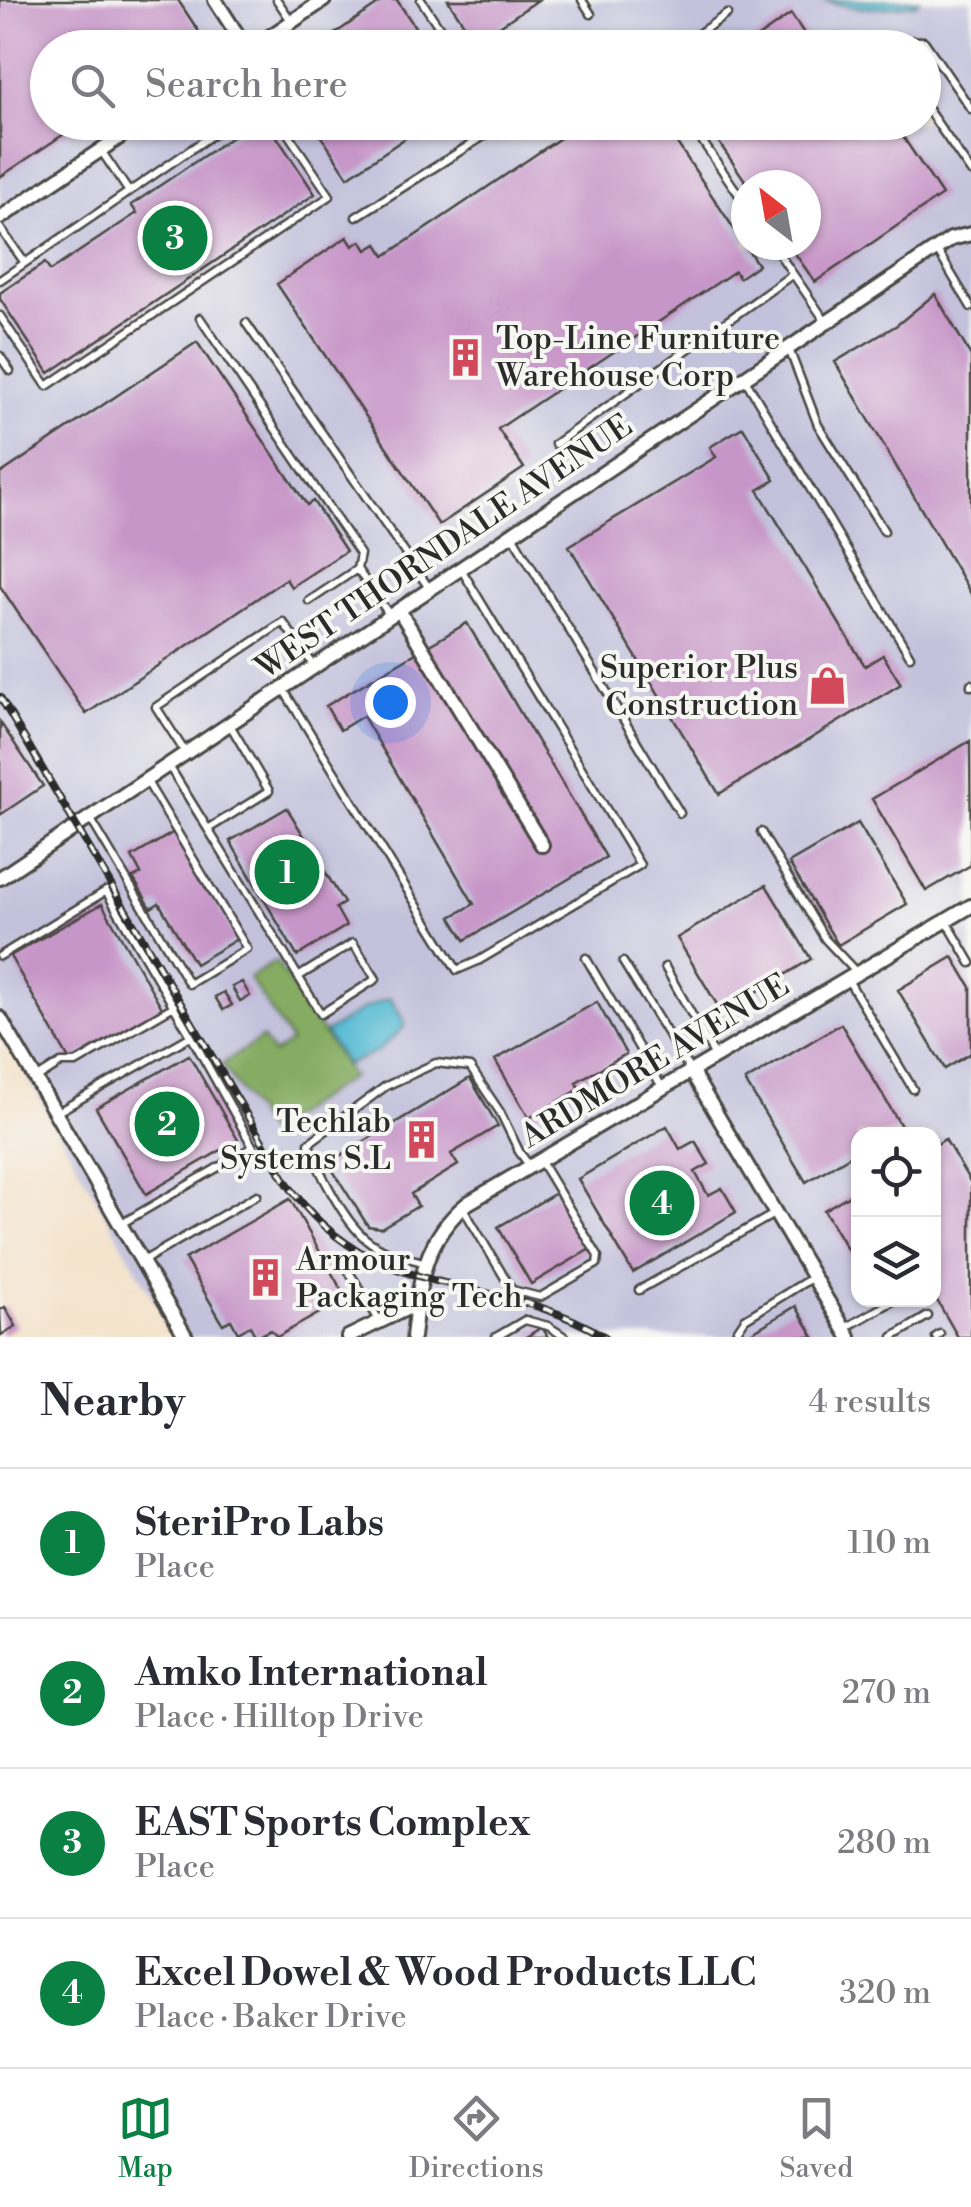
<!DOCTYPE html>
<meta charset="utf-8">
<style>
:root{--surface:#fff;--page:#f2f2f3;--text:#2b2b33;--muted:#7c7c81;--line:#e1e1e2;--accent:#0b8043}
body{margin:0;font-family:"Libre Bodoni",serif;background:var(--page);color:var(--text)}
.controls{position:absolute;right:30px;bottom:30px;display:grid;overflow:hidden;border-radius:20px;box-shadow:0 2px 8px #0004}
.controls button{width:90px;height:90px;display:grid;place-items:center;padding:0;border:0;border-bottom:2px solid var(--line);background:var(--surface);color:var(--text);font:50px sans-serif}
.compass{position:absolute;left:731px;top:170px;width:90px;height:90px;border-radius:50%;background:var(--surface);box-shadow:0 2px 8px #0004;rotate:329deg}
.you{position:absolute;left:390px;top:702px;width:35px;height:35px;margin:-25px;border:8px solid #fff;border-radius:50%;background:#1a73e8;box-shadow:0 0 0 15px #1a73e833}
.badge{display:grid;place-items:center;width:65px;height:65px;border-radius:50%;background:var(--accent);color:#fff;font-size:32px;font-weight:700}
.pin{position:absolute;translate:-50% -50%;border:5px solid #fff;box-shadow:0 2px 10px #0006}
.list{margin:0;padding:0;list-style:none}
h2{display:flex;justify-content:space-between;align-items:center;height:130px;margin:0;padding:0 40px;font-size:42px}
h2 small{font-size:32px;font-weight:400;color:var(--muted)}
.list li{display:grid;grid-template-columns:65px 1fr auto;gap:30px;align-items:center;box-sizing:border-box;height:150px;padding:0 40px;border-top:2px solid var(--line)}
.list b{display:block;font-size:38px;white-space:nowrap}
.list p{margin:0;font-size:32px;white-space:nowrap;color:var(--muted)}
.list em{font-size:32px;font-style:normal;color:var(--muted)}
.icon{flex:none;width:55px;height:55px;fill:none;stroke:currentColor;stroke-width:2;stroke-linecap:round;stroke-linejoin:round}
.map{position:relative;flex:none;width:971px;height:1337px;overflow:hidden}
.search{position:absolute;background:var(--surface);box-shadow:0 2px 8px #0004;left:30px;right:30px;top:30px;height:110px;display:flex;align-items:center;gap:25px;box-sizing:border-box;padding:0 35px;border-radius:55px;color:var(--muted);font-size:38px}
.sheet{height:730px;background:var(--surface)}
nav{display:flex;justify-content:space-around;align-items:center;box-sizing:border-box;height:140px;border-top:2px solid var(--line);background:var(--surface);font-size:28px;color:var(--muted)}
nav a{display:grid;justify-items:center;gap:5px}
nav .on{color:var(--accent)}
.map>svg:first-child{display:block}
.industrial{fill:#c3c1db;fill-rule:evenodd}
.forest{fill:#85ac62;stroke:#586c46;stroke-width:2.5}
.water{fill:#56bbd4;stroke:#407380;stroke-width:2.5}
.building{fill:#c796c8}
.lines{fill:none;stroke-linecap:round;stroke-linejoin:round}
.lane-casing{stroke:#494743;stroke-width:11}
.street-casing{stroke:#494743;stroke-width:18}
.lane{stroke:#fff;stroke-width:6}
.street{stroke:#fff;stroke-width:12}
.rail-casing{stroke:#2b2b2b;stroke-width:8}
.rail{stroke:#f6f6f2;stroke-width:4;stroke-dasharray:11;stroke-linecap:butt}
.labels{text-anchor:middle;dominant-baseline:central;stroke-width:8;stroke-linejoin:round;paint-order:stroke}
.poi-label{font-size:32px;fill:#2b2b2b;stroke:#f6f6f2;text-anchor:start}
.street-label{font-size:32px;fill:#2b2b2b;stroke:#f6f6f2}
</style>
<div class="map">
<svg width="971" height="1337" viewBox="0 0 971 1337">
<rect width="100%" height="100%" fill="#f6f6f2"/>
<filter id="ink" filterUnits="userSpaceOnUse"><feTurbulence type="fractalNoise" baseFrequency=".01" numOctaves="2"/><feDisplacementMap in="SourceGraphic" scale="20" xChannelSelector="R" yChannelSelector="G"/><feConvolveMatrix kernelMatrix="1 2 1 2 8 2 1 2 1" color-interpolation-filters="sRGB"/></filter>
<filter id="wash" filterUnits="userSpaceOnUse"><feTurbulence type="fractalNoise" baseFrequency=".0048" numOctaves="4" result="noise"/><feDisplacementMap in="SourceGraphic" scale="40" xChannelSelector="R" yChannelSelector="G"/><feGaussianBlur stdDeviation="2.25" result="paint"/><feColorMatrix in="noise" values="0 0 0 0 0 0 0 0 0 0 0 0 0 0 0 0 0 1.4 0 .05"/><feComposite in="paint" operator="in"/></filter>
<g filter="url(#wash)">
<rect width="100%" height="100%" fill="#f4e4ce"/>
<!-- industrial -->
<path class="industrial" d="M0,0H971V1337H175L0,1028ZM48,48H924V122H48ZM746,185H806V245H746ZM858,1134H934V1300H858Z"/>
<!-- forest -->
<path class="forest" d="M276,961L352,1077L267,1132L222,1064L262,1038L273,1054L291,1042L249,978Z"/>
<!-- water -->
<path class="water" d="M824,0H919L915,4C882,9 856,11 824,0Z
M390,998L404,1021V1027L377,1052L346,1065L325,1033L363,1009Z"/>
<g id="blocks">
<!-- building -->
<path class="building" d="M0,0H178L205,41L195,48H48V122H82L0,177Z
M384,0H397L429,48H314Z
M448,0H538L476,42Z
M791,14L814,48H742Z
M254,122H267L315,194L49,373L0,299V293L45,263L50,271L137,213L131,205Z
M312,122H429L348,177Z
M584,122H663L758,265L739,278L735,271L498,429L524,468L439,525L277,284L347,237L353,246L361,241L367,250L377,244L385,256Z
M705,122H893L942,195L815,282L789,245H806V185H748Z
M935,294L971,356V594L835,362L897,325Z
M197,342L307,505L313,501L346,551L291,587L286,579L86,714L0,586V474Z
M743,427L775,480L758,490L865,666L883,655L901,684L719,794L569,546L716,457L710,447Z
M467,623L606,857L465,940L451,917L474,904L363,716L340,730L326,706Z
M0,722L43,786L0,815Z
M970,741L971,865L926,891L872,799Z
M287,808L344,903L336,908L346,926L297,956L230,841Z
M858,823L907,904L838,945L789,863Z
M174,832L237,939L195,964L159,903L151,908L133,878L141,874L132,857Z
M766,885L811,959L722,1013L677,938Z
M102,904L162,1008L70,1061L10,956Z
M953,957L971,987V1053L945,1069L898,990Z
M242,982L250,996L240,1001L232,987Z
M224,992L232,1005L223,1010L215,997Z
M597,1002L626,1054L576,1082L580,1089L529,1118L495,1060Z
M841,1024L901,1126L886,1134H858V1151L806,1182L745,1081Z
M189,1055L238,1140L146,1194L96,1108Z
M470,1078L498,1126L451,1154L458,1165L411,1194L418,1206L381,1228L368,1226L328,1163Z
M667,1126L680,1149L695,1141L709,1164L695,1172L708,1195L722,1188L736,1212L633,1273L578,1179Z
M945,1139L971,1183V1337H958L934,1295V1146Z
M858,1190V1268L824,1210Z
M556,1193L590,1249L531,1284L498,1227Z
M290,1199L346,1298L277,1337L271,1330L256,1337L250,1326L238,1333L231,1320L223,1324L185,1259Z
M796,1306L814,1337H744Z
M5,1307L16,1326L1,1335L0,1310Z
M542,1327L548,1337H526Z"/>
</g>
</g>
<g filter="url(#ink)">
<use href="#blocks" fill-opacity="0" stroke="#494743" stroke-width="2.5"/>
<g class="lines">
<defs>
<path id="lane" d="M277,0L292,22
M421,0L453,48
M582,0L591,14
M828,38L924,41L971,109
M678,48L727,14
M924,104L971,172
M689,122L746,205
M102,152L129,192
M356,217L506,122
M0,228L25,263
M773,245L826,322
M937,250L971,307
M0,280L231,122
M0,316L47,386L330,196L280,122
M200,318L360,554L357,569L389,614
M246,323L429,588
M789,349L818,425L884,531
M0,356L10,371
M745,379L910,656
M555,444L793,274
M512,535L680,813
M309,601L357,569
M971,684V686
M283,689L457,970L478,961L640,865L461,569
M185,752L156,707L283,622L315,667
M169,766C220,848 271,931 321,1014L376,979L353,943L298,977
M90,818L189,984L247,949L146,780
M208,829L269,791L230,725
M761,832L825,939L856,972
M947,922L971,963
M0,956L106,891L191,1036L56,1113
M586,958L662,1087
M623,962L690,1070
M665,967L715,1056
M848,980L913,1089
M36,1079L61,1063H76L174,1006
M463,1208L512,1290L540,1297L597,1264L598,1256L541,1162
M121,1224L253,1147L191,1036
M339,1256L379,1320
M143,1261L257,1195
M426,1263C406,1257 383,1253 366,1239C344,1221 317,1169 309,1143L386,1086L436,1063L470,1067L500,1112L520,1153L529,1165
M639,1290L774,1214
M845,1328L895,1300
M496,1337L525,1320L548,1326L565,1337
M733,1337L745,1319L813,1277
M893,1337L928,1316
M936,1337L940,1334"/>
<path id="street" d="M215,0L246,48
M253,48L324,0
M0,218L142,122
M399,610L542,845
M0,878L951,239L971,234
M0,1018L186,1337
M691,1071L849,1337
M348,1337L416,1304
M413,1337C419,1283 424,1238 468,1203L971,906"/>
</defs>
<!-- lane casing -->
<use href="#lane" class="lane-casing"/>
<!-- street casing -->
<use href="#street" class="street-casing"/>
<!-- lane -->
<use href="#lane" class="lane"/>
<!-- street -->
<use href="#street" class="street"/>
<defs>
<path id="rail" d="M0,697L285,1180C369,1308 494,1268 605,1337"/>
</defs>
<!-- rail casing -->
<use href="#rail" class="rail-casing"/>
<!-- rail -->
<use href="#rail" class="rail"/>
</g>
</g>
<!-- icons -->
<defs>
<symbol id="building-bare" viewBox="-9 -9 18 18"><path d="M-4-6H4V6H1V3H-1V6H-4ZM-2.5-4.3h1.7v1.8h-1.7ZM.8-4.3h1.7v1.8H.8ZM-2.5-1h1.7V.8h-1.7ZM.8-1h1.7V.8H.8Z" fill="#d1495b" stroke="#f6f6f2" stroke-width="2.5" paint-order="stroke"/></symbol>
<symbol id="shop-bare" viewBox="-9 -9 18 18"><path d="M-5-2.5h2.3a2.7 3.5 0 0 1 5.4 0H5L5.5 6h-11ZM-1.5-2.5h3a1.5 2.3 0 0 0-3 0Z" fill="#d1495b" stroke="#f6f6f2" stroke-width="2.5" paint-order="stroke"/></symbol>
</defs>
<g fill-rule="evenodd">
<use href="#building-bare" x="438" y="330" width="55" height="55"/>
<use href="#shop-bare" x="800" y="658" width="55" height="55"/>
<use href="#building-bare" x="394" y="1112" width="55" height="55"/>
<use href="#building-bare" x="238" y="1250" width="55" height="55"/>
</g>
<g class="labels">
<!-- poi labels -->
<g class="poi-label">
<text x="496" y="339">Top-Line Furniture<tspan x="496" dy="37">Warehouse Corp</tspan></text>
<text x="798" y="668" text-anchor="end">Superior Plus<tspan x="798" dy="37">Construction</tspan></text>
<text x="391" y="1122" text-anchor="end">Techlab<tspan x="391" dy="37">Systems S.L</tspan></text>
<text x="296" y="1260">Armour<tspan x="296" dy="37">Packaging Tech</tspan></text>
</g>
<!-- street labels -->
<g class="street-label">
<text transform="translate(444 547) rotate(-34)">WEST THORNDALE AVENUE</text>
<text transform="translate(655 1061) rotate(-31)">ARDMORE AVENUE</text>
</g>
</g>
</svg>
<div class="controls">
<button><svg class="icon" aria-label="locate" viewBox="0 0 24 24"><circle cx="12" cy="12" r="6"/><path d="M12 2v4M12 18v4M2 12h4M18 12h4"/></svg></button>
<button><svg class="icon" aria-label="layers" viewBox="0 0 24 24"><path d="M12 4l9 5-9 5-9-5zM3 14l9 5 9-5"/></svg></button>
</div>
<svg class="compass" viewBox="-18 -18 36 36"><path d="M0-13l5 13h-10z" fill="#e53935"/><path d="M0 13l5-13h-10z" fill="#7c7c81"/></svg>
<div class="you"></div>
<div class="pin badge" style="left:287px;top:872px">1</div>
<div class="pin badge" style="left:167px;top:1124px">2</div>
<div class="pin badge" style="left:175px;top:238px">3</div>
<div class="pin badge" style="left:662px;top:1203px">4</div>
<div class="search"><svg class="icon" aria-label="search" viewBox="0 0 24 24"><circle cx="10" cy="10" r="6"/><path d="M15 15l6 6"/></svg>Search here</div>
</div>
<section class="sheet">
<h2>Nearby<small>4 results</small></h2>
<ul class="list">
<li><span class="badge">1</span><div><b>SteriPro Labs</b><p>Place</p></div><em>110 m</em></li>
<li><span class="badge">2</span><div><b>Amko International</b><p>Place · Hilltop Drive</p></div><em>270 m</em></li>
<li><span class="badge">3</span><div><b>EAST Sports Complex</b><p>Place</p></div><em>280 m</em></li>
<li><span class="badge">4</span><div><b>Excel Dowel &amp; Wood Products LLC</b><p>Place · Baker Drive</p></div><em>320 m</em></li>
</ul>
</section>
<nav>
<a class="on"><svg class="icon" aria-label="map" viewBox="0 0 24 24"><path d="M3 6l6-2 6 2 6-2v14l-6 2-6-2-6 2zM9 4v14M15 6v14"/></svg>Map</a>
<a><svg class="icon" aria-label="directions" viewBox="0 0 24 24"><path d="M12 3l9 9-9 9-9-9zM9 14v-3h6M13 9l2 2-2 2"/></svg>Directions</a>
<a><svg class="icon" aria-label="saved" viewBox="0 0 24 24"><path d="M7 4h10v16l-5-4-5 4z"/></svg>Saved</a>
</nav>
